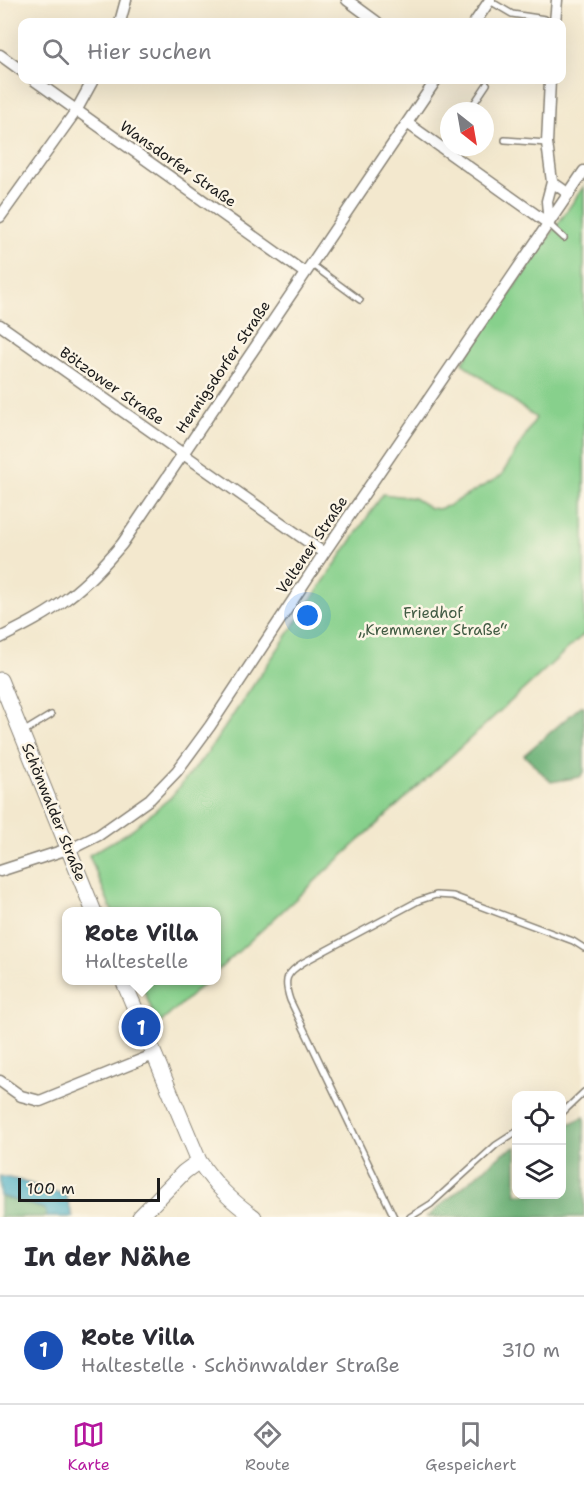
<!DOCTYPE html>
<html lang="de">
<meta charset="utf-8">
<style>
:root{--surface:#fff;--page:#f2f2f3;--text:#2b2b33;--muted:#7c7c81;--line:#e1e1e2;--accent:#b5179e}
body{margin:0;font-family:"Shantell Sans",sans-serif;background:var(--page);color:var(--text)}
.controls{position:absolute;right:18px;bottom:18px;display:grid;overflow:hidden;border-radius:12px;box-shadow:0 6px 24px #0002}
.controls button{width:54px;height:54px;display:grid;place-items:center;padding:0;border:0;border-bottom:2px solid var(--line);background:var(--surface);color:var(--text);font:30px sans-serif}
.compass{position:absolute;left:440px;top:102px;width:54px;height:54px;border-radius:50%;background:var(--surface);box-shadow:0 6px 24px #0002;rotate:149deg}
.scale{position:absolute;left:18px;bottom:15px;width:142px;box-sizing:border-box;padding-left:6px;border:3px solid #1c1c1c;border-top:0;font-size:16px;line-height:21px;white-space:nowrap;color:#1c1c1c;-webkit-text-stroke:4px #fcf5e5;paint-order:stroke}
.you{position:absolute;left:308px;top:616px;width:21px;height:21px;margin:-15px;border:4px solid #fff;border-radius:50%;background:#1a73e8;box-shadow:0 0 0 9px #1a73e833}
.badge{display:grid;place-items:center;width:39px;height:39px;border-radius:50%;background:var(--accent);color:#fff;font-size:20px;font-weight:700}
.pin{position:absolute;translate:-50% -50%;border:3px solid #fff;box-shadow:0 2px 6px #0006}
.popup{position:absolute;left:62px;top:907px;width:159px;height:78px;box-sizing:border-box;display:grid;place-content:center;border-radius:12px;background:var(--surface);filter:drop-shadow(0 2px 4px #0005);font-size:20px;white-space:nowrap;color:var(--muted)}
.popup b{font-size:22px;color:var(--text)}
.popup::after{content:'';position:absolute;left:50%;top:100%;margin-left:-12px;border:12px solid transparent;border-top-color:var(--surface)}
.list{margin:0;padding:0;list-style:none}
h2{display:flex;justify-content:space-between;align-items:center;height:78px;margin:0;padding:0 24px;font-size:26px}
h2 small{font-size:20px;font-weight:400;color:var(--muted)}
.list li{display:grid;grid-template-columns:39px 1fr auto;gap:18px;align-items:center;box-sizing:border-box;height:108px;padding:0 24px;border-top:2px solid var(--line)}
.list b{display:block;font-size:22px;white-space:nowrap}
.list p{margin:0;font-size:20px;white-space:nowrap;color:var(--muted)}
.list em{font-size:20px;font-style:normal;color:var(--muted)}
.icon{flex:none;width:33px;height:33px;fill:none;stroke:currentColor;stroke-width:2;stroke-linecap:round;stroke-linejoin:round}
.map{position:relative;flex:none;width:584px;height:1217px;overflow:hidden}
.search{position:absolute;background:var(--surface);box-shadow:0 6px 24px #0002;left:18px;right:18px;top:18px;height:66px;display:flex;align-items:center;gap:15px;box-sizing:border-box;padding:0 21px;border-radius:12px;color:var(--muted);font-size:22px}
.sheet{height:186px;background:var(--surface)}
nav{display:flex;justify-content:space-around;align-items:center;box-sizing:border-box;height:84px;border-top:2px solid var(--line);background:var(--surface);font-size:16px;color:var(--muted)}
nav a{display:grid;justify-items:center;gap:3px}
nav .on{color:var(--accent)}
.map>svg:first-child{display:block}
.green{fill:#87d08c;stroke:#527654;stroke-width:1.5}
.forest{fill:#6db278;stroke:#44674a;stroke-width:1.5}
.water{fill:#43abc3;stroke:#306470;stroke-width:1.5}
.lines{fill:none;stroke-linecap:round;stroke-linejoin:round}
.lane-casing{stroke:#888275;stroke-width:8}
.street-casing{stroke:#888275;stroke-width:13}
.secondary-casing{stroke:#888275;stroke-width:17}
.lane{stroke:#fff;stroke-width:5}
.street{stroke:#fff;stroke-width:10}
.secondary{stroke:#fff;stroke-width:15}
.labels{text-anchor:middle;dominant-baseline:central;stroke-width:5;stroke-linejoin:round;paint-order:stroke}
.street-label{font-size:15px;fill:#1c1c1c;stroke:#fcf5e5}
.park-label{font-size:15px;fill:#415b43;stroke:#fcf5e5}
</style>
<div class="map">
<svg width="584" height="1217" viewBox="0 0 584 1217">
<rect width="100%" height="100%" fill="#fcf5e5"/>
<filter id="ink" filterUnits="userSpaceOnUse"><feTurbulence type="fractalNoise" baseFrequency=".0167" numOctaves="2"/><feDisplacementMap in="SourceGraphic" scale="12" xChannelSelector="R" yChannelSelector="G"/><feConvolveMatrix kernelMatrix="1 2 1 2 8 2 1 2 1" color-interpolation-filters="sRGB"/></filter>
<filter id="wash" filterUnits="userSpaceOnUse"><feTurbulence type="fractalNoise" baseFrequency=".008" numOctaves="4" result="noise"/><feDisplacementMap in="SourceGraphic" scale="24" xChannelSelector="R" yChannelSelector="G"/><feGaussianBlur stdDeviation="1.35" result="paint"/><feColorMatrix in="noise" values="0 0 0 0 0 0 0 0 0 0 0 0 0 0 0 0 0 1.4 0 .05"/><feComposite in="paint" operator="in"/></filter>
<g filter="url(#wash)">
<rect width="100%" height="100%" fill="#f3e8ce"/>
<!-- green -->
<path class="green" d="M584,186V634L216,972V912L112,911L89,855L129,832L171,797L208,752L383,494L414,498L430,508L438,509L448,506L501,476L536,418L462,363Z
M140,981H207L158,1025Z"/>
<!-- forest -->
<path class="forest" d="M581,706H584V772L580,777L551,782L524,755Z
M584,1117V1217H427L503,1153L516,1147V1194H562V1127Z
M0,1196L45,1209L47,1217H0Z"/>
<!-- water -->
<path class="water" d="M0,1176L18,1180L66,1195L73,1217H47L45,1209L0,1196Z"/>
</g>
<g filter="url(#ink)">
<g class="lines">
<defs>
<path id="lane" d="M490,1L512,14L545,19
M469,111L487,84
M505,140L547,143
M443,147L449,139
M549,224L564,238
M311,264L360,300
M23,732L51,715
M562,1113L584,1092
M394,1217L290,1000C283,979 286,973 304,962L418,901L436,895L453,896L573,941L584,948
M410,1217L431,1204L496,1145L516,1132"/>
<path id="street" d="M347,0L377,22
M120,22L126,0
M475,22L490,0
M555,22L557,0
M0,55L22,71
M34,80L305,273
M550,80L547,143L552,182L569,194
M407,123L549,224
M0,217L76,111L93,80
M549,224L547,201L552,182
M0,325L324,553
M0,638C24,626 48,614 69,597C89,582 106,563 122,544L436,80
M0,871L77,846L99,835L150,799L177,771L210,726L324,553L584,171
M0,1081L21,1096L40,1101L153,1055"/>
<path id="secondary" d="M0,680L94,912
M123,980L199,1161C215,1185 230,1200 254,1217
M140,1217L184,1172L199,1161"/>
</defs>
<!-- lane casing -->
<use href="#lane" class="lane-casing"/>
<!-- street casing -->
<use href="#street" class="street-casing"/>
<!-- secondary casing -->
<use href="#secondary" class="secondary-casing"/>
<!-- lane -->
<use href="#lane" class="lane"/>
<!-- street -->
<use href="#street" class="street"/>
<!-- secondary -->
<use href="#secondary" class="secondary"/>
</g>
</g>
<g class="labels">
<!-- street labels -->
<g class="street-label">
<text transform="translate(178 164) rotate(35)">Wansdorfer Straße</text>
<text transform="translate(223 367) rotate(-56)">Hennigsdorfer Straße</text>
<text transform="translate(112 386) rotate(35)">Bötzower Straße</text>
<text transform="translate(312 545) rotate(-56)">Veltener Straße</text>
<text transform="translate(54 812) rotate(68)">Schönwalder Straße</text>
</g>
<!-- park labels -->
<g class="park-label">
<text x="433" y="613">Friedhof<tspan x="433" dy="17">„Kremmener Straße“</tspan></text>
</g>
</g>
</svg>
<div class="controls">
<button><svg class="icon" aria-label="locate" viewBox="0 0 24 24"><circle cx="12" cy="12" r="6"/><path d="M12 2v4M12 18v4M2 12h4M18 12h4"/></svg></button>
<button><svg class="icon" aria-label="layers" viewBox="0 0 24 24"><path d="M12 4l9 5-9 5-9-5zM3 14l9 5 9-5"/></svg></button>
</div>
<svg class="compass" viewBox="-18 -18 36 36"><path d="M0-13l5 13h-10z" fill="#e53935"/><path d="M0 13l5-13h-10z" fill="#7c7c81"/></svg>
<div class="scale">100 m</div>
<div class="you"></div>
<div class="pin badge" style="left:141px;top:1027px;background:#1a4fb4">1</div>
<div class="popup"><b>Rote Villa</b>Haltestelle</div>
<div class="search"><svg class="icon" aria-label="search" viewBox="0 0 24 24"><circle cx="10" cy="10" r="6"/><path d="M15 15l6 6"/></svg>Hier suchen</div>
</div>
<section class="sheet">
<h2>In der Nähe<small></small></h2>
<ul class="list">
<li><span class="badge" style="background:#1a4fb4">1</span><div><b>Rote Villa</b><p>Haltestelle · Schönwalder Straße</p></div><em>310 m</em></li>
</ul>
</section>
<nav>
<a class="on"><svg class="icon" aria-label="map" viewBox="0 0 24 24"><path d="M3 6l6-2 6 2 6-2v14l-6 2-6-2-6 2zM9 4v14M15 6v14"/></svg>Karte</a>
<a><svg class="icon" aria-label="directions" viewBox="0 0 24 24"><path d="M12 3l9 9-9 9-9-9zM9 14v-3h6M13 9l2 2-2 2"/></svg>Route</a>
<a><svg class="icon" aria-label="saved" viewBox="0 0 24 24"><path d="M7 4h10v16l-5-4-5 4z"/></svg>Gespeichert</a>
</nav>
